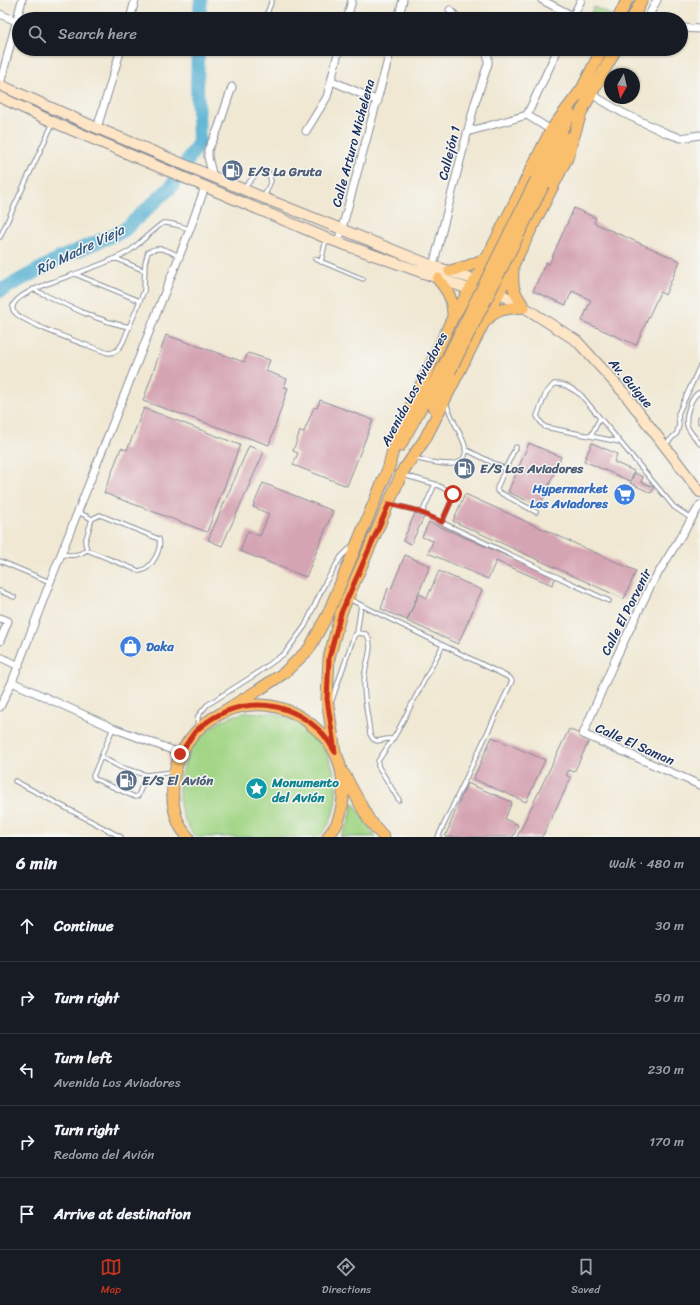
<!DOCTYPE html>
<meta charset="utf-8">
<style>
:root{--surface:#171b24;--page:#242831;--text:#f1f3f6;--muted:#9ea1a6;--line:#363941;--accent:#c8321e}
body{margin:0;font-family:Sriracha,sans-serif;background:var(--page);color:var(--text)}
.compass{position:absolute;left:604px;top:68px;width:36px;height:36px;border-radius:50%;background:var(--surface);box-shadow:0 1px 3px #0004;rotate:188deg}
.stop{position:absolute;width:12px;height:12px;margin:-9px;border:3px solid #c8321e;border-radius:50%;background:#fff}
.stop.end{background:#c8321e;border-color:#fff;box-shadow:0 1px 4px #0008}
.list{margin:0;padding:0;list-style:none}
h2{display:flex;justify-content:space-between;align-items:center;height:52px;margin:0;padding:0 16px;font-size:17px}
h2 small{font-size:13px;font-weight:400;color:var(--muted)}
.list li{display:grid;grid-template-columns:26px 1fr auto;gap:12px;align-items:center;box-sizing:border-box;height:72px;padding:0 16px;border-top:1px solid var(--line)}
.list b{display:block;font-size:15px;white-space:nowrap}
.list p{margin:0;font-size:13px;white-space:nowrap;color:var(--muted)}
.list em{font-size:13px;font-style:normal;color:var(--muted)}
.icon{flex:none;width:22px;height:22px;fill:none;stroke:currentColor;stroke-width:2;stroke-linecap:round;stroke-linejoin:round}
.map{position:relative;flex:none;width:700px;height:837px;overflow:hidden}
.search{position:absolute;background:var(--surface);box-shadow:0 1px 3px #0004;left:12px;right:12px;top:12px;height:44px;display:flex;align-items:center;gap:10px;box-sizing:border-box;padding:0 14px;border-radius:22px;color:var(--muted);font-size:15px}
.sheet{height:412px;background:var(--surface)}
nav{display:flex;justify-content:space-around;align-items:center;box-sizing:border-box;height:56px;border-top:1px solid var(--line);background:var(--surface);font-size:11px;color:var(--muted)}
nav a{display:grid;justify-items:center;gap:2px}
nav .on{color:var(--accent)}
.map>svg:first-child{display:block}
.green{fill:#a2d585;stroke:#5e8272}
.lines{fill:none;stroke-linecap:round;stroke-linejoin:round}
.river{stroke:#54b0d2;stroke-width:14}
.building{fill:#d5a4b3}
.lane-casing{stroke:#868c98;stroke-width:5.5}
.street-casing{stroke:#868c98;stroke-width:9}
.secondary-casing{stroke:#868c98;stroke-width:12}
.primary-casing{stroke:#868c98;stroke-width:13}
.lane{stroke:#fff;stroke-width:3.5}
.street{stroke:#fff;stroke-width:7}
.secondary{stroke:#fde5c5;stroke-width:10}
.primary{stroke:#f9bf6d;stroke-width:11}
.primary-bridge-casing{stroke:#868c98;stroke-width:13;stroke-linecap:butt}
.primary-bridge{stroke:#f9bf6d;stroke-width:11}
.route{stroke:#c8321e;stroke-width:5}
.labels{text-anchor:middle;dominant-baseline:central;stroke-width:3;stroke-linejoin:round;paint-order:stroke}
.street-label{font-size:13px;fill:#1b2f5e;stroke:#f6f6f2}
.service-label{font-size:13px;font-weight:bold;fill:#4e5e75;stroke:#f6f6f2;text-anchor:start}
.shop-label{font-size:13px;font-weight:bold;fill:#366cbe;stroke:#f6f6f2;text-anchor:end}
.culture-label{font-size:13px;font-weight:bold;fill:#0d838f;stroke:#f6f6f2;text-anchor:start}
.water-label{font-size:14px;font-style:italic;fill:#2c5681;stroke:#f6f6f2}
</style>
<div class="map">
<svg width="700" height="837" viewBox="0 0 700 837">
<rect width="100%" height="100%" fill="#f6f6f2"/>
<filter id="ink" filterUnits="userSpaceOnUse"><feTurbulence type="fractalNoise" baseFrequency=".025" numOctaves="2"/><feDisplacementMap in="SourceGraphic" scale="8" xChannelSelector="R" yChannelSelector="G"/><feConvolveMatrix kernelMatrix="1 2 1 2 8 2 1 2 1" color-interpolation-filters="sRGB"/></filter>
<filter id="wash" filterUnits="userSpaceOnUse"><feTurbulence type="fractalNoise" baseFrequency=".012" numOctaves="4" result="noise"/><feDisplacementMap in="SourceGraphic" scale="16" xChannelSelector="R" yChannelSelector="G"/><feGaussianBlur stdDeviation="0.9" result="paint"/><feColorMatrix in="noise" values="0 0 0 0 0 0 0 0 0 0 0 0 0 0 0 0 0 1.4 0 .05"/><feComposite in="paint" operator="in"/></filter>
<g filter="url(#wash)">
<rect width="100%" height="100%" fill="#f0e8d3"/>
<!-- green -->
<path class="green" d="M594,7L613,16L611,19H587Z
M248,712C256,713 265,712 273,713C320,725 350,775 330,821C328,827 323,832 320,837H195C191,831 187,825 184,818C169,780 189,737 225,719C231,716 241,714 248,712Z
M353,802L373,833L376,837H341L349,822Z"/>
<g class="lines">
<!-- river -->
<path class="river" d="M199,19L201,0
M0,291L62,257L123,231L172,186L199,142L197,86L198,49"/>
</g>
<g id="blocks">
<!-- building -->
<path class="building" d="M574,208L596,218L594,223L680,261L665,295L660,292L636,345L582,321L591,300L572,291L566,305L533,291L546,262L549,264Z
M166,335L244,362L248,353L270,360L266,371L287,379L284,387L288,388L269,445L143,401Z
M320,400L373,420L347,486L293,465L298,453L293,451L300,431L304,432L314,407L317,408Z
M144,408L240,445L207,532L104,493L121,448L127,450Z
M529,443L561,457L540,506L508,492Z
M592,443L617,454L614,462L634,471L630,481L584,461Z
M249,446L264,452L222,546L208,540Z
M635,473L643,477L641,482L654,487L651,493L630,483Z
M263,483L333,511L306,577L240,551L248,531L260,536L269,514L253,507Z
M465,494L636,571L624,599L453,521Z
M415,513L424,517L411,544L403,541Z
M429,522L556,577L552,585L496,561L488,579L428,553L433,541L422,537Z
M405,555L430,566L407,620L381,609L388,588L391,589Z
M439,571L482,590L458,644L407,621L419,594L427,598Z
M569,729L590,739L574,772L569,770L566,775L571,778L542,837H517Z
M492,737L545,760L526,802L473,779Z
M467,783L512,802L505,819L518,825L513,837H445Z"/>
</g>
</g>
<g filter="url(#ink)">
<use href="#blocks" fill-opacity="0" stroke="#868c98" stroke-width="1"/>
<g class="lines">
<defs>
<path id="lane" d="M265,19L272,0
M244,188L258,172L269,173L271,181L264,197
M0,237L53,123
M179,256C168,251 160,245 148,252L145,263L144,291L123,342C119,349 116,353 108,353C93,347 17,322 13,310C8,294 64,278 75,274C93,267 114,261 131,250C137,245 159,225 163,223C171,222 182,227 190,229
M115,258L145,271
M315,259L363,279
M321,262L326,239
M75,274L140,301
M33,289C64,304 96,321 130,327
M700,392C691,396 685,415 687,425C688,431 696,438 700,444
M700,418V422
M591,436L600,418
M620,442L545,427L540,421L537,416L546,393L554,384C565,383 572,389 581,395L674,507L692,519
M665,445L677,433L679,425L678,414L700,366
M465,449L505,469L497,488V491L536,512
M414,458C428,461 471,475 465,446C464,442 462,438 460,434C455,424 450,414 446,403
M505,469L516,447
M403,475L435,484
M390,504L415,510L609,601
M78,512L92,519
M422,513L435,484L451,492L453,497L442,522
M100,515L159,539C162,550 151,570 139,571L87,550L85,542L92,519Z
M61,554C71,556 78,556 87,550
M0,561L50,582
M0,591L14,597
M349,599L510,678L512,681L438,837
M357,633L361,605
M331,703L354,636L357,633L366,634C375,644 366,662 365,673C362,693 368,714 370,734L373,739L377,741L387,739H393
M197,727L198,716L207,705L256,674L285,653L305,626L325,583L341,557L352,546
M113,728L101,757L120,767L146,775L174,772
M101,757L93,776L95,779L135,797L138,796L146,775
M15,781L121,837
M399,800L378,766V761L396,734L443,645"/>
<path id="street" d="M542,0L573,16
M450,10L458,19
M0,14L16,21
M130,19L135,0
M347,19L352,0
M398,19L403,0
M572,19L581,0
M647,19L657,0
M681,28L700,29
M332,81L378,101
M0,84L22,0
M591,94L623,113L666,133L681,138L700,135
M527,115L554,132
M97,128L121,49
M306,131L327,97L339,49
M467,132L527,115L558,49
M213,177L208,157V150L218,129L232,87
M338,243L391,49
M433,266L475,103L488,64V56L483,49
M700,505L651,585L615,660L583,734L700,785
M0,618L8,621L0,641
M0,657L19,666
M0,707L12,682
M180,753L113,728L12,682L50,582L190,229L205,187"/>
<path id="secondary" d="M0,85L97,128L264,198L433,266L476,280L524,307L577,341L624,393L700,492
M0,97L53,122L326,238L477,292"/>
<path id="primary" d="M618,19L627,0
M632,19L642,0
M579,95L602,49
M579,116L616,49
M536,180L570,114
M544,184L568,138
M513,268C512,288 513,291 524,307
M450,271L468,266L487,258
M438,279C449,292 453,300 453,317
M487,320C496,308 511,308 524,307
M433,407L450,371
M400,446L443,367
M388,470L396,438L453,317L476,280L551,130L582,89
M401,474L425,439L567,158L582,110
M221,713L257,691L284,673L309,649L328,614L390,464
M335,752L327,699L329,658L341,613L404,468
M344,774L369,820L384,837
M188,837C185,833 181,829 179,824C174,813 172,799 173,786C177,718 254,681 308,722C321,732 332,744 338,759C345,779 345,802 338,821C336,827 331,832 328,837"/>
</defs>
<!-- lane casing -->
<use href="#lane" class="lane-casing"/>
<!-- street casing -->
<use href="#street" class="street-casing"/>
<!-- secondary casing -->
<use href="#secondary" class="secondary-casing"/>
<!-- primary casing -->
<use href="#primary" class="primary-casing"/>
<!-- lane -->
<use href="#lane" class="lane"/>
<!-- street -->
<use href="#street" class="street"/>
<!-- secondary -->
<use href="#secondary" class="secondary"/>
<!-- primary -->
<use href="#primary" class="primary"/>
<defs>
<path id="primary-bridge" d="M443,367L536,180
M450,371L544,184"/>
</defs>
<!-- primary-bridge casing -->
<use href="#primary-bridge" class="primary-bridge-casing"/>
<!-- primary-bridge -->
<use href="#primary-bridge" class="primary-bridge"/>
</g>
</g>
<g class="lines" filter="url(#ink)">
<!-- route -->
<path class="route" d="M180,754C186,746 191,735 198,729C235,697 282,697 318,729C325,735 330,744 335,752L327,699L329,658L341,613L389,504L415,510L442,522L453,497V494"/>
</g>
<!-- icons -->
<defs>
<symbol id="fuel-disc" viewBox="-11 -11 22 22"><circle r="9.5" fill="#5c6f8a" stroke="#f6f6f2"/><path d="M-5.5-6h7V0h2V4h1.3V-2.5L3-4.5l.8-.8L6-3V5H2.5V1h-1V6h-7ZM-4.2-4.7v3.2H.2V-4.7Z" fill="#fff"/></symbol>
<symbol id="supermarket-disc" viewBox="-11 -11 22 22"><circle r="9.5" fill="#3f7fe0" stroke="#f6f6f2"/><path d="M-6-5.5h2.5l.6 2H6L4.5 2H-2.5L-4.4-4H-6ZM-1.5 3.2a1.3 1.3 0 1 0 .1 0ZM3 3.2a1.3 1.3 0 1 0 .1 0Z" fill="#fff"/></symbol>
<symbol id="shop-disc" viewBox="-11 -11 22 22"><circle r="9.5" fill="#3f7fe0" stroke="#f6f6f2"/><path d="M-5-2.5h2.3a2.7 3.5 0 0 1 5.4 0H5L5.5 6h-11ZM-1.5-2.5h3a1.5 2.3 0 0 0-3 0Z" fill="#fff"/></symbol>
<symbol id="sight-disc" viewBox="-11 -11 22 22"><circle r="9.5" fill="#0f9aa8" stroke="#f6f6f2"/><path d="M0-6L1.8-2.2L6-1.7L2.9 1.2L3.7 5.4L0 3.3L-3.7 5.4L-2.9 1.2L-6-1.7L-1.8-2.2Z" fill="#fff"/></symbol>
</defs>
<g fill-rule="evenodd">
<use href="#fuel-disc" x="220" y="158" width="25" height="25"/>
<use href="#fuel-disc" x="452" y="456" width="25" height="25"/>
<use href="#supermarket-disc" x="612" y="482" width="25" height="25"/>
<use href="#shop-disc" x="118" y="634" width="25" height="25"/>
<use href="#fuel-disc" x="114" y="768" width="25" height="25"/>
<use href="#sight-disc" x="244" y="776" width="25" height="25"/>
</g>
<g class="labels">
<!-- street labels -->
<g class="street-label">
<text transform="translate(353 143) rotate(-75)">Calle Arturo Michelena</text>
<text transform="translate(449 153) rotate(-76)">Callejón 1</text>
<text transform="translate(631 383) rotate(50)">Av. Guigue</text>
<text transform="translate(414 389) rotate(-62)">Avenida Los Aviadores</text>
<text transform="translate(626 612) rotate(-63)">Calle El Porvenir</text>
<text transform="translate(635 744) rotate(24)">Calle El Saman</text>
</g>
<!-- service labels -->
<g class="service-label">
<text x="248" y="171">E/S La Gruta</text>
<text x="480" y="468">E/S Los Aviadores</text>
<text x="142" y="780">E/S El Avión</text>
</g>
<!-- shop labels -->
<g class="shop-label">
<text x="608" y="488">Hypermarket<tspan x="608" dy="15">Los Aviadores</tspan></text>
<text x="146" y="646" text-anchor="start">Daka</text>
</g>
<!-- culture labels -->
<g class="culture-label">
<text x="272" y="782">Monumento<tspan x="272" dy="15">del Avión</tspan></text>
</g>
<!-- water labels -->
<g class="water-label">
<text transform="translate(80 250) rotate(-26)">Río Madre Vieja</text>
</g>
</g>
</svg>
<svg class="compass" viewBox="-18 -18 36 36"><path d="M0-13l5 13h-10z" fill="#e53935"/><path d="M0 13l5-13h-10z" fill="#9ea1a6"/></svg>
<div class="stop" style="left:453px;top:494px"></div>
<div class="stop end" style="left:180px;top:754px"></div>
<div class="search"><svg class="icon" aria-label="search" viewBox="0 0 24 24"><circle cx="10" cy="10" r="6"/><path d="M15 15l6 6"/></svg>Search here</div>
</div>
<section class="sheet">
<h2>6 min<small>Walk · 480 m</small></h2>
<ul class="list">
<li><svg class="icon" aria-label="ahead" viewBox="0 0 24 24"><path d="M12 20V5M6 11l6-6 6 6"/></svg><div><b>Continue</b></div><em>30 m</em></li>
<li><svg class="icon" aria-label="right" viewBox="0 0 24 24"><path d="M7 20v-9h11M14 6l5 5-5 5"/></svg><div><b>Turn right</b></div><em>50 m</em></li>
<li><svg class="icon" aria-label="left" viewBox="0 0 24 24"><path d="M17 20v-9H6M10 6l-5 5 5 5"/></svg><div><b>Turn left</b><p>Avenida Los Aviadores</p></div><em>230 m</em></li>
<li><svg class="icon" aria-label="right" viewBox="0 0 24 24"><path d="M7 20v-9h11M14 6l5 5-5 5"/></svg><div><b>Turn right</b><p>Redoma del Avión</p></div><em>170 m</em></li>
<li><svg class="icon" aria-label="arrive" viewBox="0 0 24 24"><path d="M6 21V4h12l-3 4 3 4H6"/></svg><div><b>Arrive at destination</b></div></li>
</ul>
</section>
<nav>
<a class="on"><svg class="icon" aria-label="map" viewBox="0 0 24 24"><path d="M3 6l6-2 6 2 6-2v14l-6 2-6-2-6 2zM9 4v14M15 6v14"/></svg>Map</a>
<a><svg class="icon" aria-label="directions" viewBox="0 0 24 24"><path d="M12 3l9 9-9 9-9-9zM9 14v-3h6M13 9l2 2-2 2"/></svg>Directions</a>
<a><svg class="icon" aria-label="saved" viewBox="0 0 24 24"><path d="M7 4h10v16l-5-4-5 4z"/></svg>Saved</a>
</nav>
